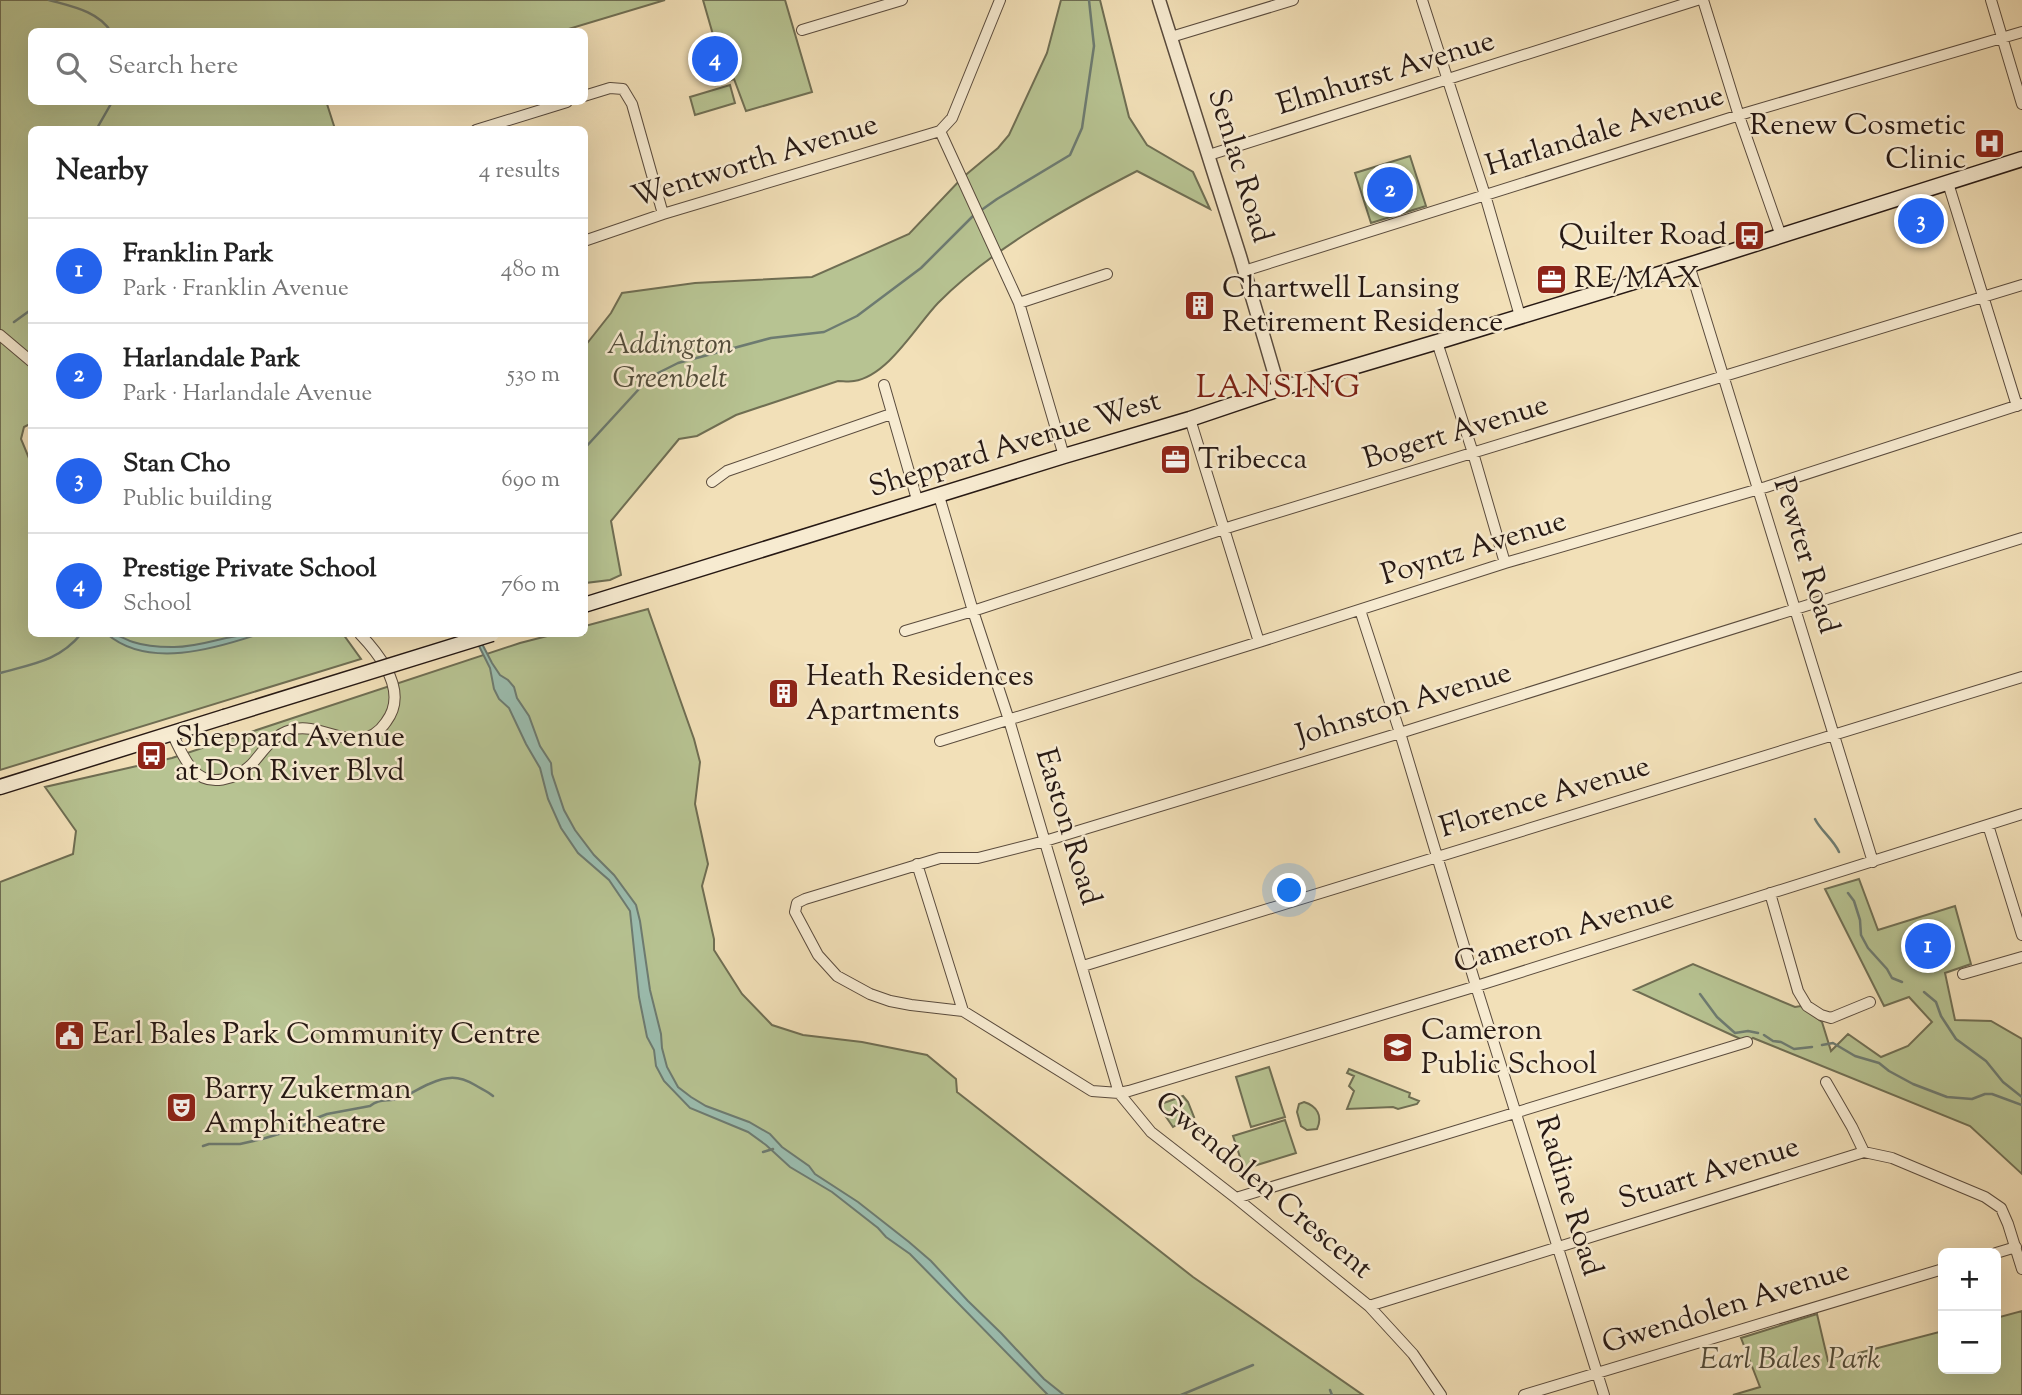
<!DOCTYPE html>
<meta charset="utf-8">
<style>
:root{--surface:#fff;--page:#f6f6f6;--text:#222;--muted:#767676;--line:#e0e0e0;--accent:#2563eb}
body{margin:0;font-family:"Sorts Mill Goudy",serif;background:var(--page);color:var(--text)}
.controls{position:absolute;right:21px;bottom:21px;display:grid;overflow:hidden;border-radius:10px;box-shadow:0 7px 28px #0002}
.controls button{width:63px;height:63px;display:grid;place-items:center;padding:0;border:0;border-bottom:2px solid var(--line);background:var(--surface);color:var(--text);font:35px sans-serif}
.you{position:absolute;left:1290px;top:891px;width:24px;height:24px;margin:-18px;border:5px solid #fff;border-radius:50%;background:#1a73e8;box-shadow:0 0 0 10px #1a73e833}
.badge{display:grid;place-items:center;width:46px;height:46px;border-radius:50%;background:var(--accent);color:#fff;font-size:23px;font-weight:700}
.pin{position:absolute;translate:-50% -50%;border:4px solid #fff;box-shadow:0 2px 7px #0006}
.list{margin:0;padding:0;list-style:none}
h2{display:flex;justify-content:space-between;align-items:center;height:91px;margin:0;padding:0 28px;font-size:30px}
h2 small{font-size:23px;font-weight:400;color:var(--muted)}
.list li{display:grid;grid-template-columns:46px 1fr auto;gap:21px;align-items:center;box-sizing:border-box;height:105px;padding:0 28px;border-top:2px solid var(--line)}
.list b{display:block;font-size:26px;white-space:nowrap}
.list p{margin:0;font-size:23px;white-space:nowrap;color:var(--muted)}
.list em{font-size:23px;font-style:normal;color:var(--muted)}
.icon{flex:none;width:38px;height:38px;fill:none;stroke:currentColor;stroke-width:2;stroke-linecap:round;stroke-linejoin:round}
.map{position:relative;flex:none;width:2022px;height:1395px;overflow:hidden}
.search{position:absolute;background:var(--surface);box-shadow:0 7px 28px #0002;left:28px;top:28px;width:560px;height:77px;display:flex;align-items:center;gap:18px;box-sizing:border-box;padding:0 24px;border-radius:10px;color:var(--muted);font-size:26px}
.panel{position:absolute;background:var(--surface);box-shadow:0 7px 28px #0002;left:28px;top:126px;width:560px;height:511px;border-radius:10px}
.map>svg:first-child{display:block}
.green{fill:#b7c392;stroke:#6f6e53;stroke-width:2}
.water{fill:#9bbdaf;stroke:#6d7b71;stroke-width:2}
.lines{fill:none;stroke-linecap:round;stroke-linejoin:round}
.stream{stroke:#6d7b71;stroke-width:2.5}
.minor-casing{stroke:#5a4b3d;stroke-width:12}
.tertiary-casing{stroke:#5a4b3d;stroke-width:15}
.secondary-casing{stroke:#271914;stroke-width:17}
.minor{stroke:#f7ebd1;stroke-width:10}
.tertiary{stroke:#f7ebd1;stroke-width:12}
.secondary{stroke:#f7ebd1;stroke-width:14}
.secondary-bridge-casing{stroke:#271914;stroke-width:17;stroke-linecap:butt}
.secondary-bridge{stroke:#f7ebd1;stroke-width:14}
.labels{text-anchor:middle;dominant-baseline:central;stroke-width:5;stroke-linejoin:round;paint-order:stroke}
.street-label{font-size:30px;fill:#271914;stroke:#f7ebd1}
.poi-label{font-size:30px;fill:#271914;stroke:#f7ebd1;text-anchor:start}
.park-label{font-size:30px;font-style:italic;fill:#524c3a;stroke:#f7ebd1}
.neighbourhood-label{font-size:32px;letter-spacing:2px;fill:#7a1f14;stroke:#f7ebd1}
</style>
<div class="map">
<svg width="2022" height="1395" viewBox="0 0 2022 1395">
<rect width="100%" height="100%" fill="#f2e0b8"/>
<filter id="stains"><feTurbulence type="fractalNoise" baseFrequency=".00286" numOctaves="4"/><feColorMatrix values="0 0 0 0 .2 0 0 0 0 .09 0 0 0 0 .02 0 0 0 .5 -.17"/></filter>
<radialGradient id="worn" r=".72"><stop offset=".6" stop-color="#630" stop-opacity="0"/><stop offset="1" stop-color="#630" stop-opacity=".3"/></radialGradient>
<!-- green -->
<path class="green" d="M0,0H665L562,31L32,32V102H334L327,104L335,129L32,130V423L24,427L21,439L31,463L32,634H343L361,659L0,770Z
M703,0H785L812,92L746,111L734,79L716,85L710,66L720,59Z
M1061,0H1100L1129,117L1147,145L1193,172L1210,209L1137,171C1071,205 991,249 938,303C916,326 888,376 854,381C849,382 843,381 838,381L736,415L697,436L679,439L611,521L621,575L610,580L585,583V346L611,313L622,293L695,283L812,277L909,234L962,178L998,148L1009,135L1047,53Z
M730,85L735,103L695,115L690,97Z
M1410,156L1426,206L1371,223L1355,173Z
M648,609L694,739L700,762L695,804L708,864L702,886L714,939V950L742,994L772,1025L803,1035L862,1042L927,1055L956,1079L957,1092L1193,1277L1363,1395H0V882L73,854L76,831L45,787L172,758L520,643L555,634H584L585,626Z
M1859,879L1878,930L1955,906L1971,964L1945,973L1955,1020L1991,1021L2022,1039V1174L1970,1126L1753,1038L1747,1042L1634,990L1693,964L1795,1007L1801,1006L1822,1022L1831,1051L1848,1034L1881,1057L1908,1046L1932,1022L1909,997L1884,1006L1825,889Z
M1269,1067L1285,1117L1251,1127L1236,1077Z
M1349,1069L1410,1093L1409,1097L1419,1101L1417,1104L1398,1109L1393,1107L1347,1109L1354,1091L1349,1086L1354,1076L1347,1073Z
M1183,1096L1188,1102L1194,1117L1187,1119L1173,1127L1160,1108L1161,1104Z
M1304,1102C1317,1106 1323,1116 1317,1129L1307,1130L1301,1126L1297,1112L1299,1104Z
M1285,1120L1296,1153L1244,1169L1233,1136Z
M2022,1311V1395H1733L1760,1387L1741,1338L1817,1314L1828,1361L1943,1331V1369H1996V1318Z"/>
<!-- water -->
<path class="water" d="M107,634C117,633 124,639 133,642C145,646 159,647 172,647C202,648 229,633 259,634C214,649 148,669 107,634Z
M473,634H477L492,663L500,675L508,680L514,687L517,698L529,716L540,746L551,763L552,774L564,810L575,830L594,855L614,875L636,905L640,921L650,990L661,1034L662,1048L667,1067L678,1087L691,1097L706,1106L749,1122L770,1134L782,1147L809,1166L815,1174L858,1202L909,1242L931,1261L968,1301L1001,1333L1044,1379L1064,1395H1048L910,1254L886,1237L878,1228L832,1192L790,1167L766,1145L748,1132L690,1108L664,1081L656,1066L654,1050L647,1037L639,997L630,911L609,880L578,853L561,828L548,799L540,768L526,744L509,708L499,699L494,689L490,668Z"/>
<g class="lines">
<!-- stream -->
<path class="stream" d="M49,0C70,6 99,11 111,32
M96,130L112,102
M14,322L32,309
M584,449L650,377L678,363L771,338L824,332L857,316L921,268L973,216L997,199L1070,155L1082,128L1094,46L1089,0
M0,673C32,664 59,661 81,634
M1815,819C1821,831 1833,839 1839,852
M1848,893L1854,901L1860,920L1861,935L1868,948L1887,969L1892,978L1902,982
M1924,992L1936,1002L1941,1016L1956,1039L1986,1061L2003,1082L2022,1097
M1700,994L1717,1017L1735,1033L1748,1031L1758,1033
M1764,1035L1773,1041L1781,1042L1794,1049L1812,1047
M1822,1045L1833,1043L1855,1056L1879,1063L1889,1071L1913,1084L1947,1097L1972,1099L1985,1094H1992L2022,1105
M203,1146L209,1144H240L262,1139L299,1128L314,1119L327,1114L370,1106C379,1098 388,1102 400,1098C410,1095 419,1088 429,1084C447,1076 458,1075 475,1085C481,1089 487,1091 493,1096
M763,1152L773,1149
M1330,1390L1332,1395
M1181,1395L1253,1365"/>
<defs>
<path id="minor" d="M1422,0L1485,195L1520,316
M1703,0L1739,116L1781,236
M1991,0L2022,104
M802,30L902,0
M1171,37L1293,0
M584,96L610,88L623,89L632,104L663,214
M476,130L567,102
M940,131L1019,303L1064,456
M940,131L952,118L1000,0
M1209,155L1697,0
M1948,183L2017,406
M584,241L663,214L940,131
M1689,265L1873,862
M1244,271L1746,113L2022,32
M1019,303L1107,274
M0,335L32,362
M1437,342L1473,453L1505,563
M884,385L918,503
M1190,419L1259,642
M712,482L727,471L891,414
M939,496L973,611L1009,720L1119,1093L1151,1132L1236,1198L1369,1306L1413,1354L1441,1395
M2022,538L1400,733L1045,841L978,858H940L805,899L797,903L795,912L818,955L837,976L870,994L890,1001L911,1005L963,1011L1092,1091L1119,1093L1129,1091L1467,989L2022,814
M1360,610L1400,733L1476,986L1604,1395
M905,631L973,611L1233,526L2022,285
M172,733C178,746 184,760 193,770C209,788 236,779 251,765C263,752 272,735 291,730C313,723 337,740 359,739C370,738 380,731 386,722C409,692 381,656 360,634
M940,741L1259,642L1505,563L1766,487L2022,404
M1988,825L2022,935
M917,864L963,1011
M1770,893L1798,991L1807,1006L1821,1015L1831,1018L1870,1002
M1083,966L2022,677
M1963,974L2022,957
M1826,1082L1852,1127L1864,1152L1892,1158L1985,1197L2001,1208L2008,1224L2022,1269
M1236,1198L1747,1042
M1996,1253L2016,1247
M1369,1306L1864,1152
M1524,1395L1943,1269"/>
<path id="tertiary" d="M1159,0L1240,256L1279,389"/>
<path id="secondary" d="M584,605L1064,456L1190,419L1279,389L1437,342L1689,265L2022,159
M0,787L224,717"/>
</defs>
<!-- minor casing -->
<use href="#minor" class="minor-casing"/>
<!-- tertiary casing -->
<use href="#tertiary" class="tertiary-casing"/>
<!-- secondary casing -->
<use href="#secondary" class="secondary-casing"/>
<!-- minor -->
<use href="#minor" class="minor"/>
<!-- tertiary -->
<use href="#tertiary" class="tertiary"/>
<!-- secondary -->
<use href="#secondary" class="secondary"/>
<defs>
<path id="secondary-bridge" d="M224,717L492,634"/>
</defs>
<!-- secondary-bridge casing -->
<use href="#secondary-bridge" class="secondary-bridge-casing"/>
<!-- secondary-bridge -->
<use href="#secondary-bridge" class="secondary-bridge"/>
</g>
<!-- icons -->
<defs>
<symbol id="hospital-square" viewBox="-11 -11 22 22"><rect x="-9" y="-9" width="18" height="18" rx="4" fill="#8f2418" stroke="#f7ebd1"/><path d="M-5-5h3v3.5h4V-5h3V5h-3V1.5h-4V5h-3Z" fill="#fff"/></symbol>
<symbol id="bus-square" viewBox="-11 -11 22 22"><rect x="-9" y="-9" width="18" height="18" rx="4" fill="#8f2418" stroke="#f7ebd1"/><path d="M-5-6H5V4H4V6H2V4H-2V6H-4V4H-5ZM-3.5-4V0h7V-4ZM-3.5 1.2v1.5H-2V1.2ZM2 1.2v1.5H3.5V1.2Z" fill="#fff"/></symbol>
<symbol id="office-square" viewBox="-11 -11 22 22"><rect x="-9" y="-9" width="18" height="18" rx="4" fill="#8f2418" stroke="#f7ebd1"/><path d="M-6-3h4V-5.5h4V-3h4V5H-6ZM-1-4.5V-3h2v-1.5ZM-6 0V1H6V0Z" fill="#fff"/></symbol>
<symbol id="building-square" viewBox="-11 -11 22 22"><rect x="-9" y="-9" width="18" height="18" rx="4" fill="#8f2418" stroke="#f7ebd1"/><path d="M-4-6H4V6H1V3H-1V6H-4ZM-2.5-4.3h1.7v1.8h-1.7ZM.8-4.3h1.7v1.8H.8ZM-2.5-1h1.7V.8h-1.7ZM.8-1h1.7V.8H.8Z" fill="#fff"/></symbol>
<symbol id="civic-square" viewBox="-11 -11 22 22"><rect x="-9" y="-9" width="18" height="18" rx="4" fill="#8f2418" stroke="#f7ebd1"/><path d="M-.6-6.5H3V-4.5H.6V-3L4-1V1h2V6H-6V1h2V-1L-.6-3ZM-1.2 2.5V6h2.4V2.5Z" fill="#fff"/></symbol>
<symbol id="school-square" viewBox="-11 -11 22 22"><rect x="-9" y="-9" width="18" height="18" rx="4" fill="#8f2418" stroke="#f7ebd1"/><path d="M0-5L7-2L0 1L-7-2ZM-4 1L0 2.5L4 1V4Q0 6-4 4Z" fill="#fff"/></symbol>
<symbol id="theatre-square" viewBox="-11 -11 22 22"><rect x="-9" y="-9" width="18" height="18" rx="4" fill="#8f2418" stroke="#f7ebd1"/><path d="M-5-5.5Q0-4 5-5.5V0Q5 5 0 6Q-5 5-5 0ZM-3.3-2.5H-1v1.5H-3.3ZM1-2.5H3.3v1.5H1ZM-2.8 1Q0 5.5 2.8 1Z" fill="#fff"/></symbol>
</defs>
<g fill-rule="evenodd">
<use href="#hospital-square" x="1972" y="126" width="35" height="35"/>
<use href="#bus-square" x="1732" y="218" width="35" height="35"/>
<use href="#office-square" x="1534" y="262" width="35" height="35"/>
<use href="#building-square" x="1182" y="288" width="35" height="35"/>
<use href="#office-square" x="1158" y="442" width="35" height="35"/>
<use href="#building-square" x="766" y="676" width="35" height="35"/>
<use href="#bus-square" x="134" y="738" width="35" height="35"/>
<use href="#civic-square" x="52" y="1018" width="35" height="35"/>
<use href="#school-square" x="1380" y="1030" width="35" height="35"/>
<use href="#theatre-square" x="164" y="1090" width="35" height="35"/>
</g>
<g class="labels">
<!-- street labels -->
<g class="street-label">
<text transform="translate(1386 74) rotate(-17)">Elmhurst Avenue</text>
<text transform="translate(1605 132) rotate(-17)">Harlandale Avenue</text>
<text transform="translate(755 162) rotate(-17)">Wentworth Avenue</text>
<text transform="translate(1239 166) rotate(73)">Senlac Road</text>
<text transform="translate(1456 433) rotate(-17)">Bogert Avenue</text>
<text transform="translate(1015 445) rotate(-17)">Sheppard Avenue West</text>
<text transform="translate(1474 549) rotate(-17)">Poyntz Avenue</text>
<text transform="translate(1805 556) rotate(73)">Pewter Road</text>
<text transform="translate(1404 705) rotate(-17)">Johnston Avenue</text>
<text transform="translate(1545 798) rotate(-17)">Florence Avenue</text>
<text transform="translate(1067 827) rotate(73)">Easton Road</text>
<text transform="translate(1564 932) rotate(-17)">Cameron Avenue</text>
<text transform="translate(1709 1174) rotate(-17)">Stuart Avenue</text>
<text transform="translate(1263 1186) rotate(40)">Gwendolen Crescent</text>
<text transform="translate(1568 1196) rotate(73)">Radine Road</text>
<text transform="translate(1726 1308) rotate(-17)">Gwendolen Avenue</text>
</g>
<!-- poi labels -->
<g class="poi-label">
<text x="1966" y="126" text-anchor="end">Renew Cosmetic<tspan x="1966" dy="34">Clinic</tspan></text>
<text x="1727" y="236" text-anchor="end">Quilter Road</text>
<text x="1574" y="279">RE/MAX</text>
<text x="1222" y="289">Chartwell Lansing<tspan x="1222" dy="34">Retirement Residence</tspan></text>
<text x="1198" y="460">Tribecca</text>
<text x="806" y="677">Heath Residences<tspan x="806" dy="34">Apartments</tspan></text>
<text x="175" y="738">Sheppard Avenue<tspan x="175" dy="34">at Don River Blvd</tspan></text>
<text x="1421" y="1031">Cameron<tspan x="1421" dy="34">Public School</tspan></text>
<text x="92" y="1035">Earl Bales Park Community Centre</text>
<text x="204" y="1090">Barry Zukerman<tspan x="204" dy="34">Amphitheatre</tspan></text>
</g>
<!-- park labels -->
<g class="park-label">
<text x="670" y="345">Addington<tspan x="670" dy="34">Greenbelt</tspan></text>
<text x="1790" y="1360">Earl Bales Park</text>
</g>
<!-- neighbourhood labels -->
<g class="neighbourhood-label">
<text x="1279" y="389">LANSING</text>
</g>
</g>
<rect width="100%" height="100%" filter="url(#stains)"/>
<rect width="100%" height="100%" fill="url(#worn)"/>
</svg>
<div class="controls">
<button>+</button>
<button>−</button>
</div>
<div class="you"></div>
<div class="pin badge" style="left:1928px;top:946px">1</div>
<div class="pin badge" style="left:1390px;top:190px">2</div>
<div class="pin badge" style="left:1921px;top:221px">3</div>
<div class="pin badge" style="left:715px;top:59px">4</div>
<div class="search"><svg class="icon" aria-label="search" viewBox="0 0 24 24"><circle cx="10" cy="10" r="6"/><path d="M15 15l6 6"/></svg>Search here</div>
<section class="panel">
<h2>Nearby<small>4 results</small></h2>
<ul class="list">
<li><span class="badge">1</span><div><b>Franklin Park</b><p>Park · Franklin Avenue</p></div><em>480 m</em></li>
<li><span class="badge">2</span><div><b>Harlandale Park</b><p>Park · Harlandale Avenue</p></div><em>530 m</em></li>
<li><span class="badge">3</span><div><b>Stan Cho</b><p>Public building</p></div><em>690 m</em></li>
<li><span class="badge">4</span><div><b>Prestige Private School</b><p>School</p></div><em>760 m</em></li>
</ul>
</section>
</div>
